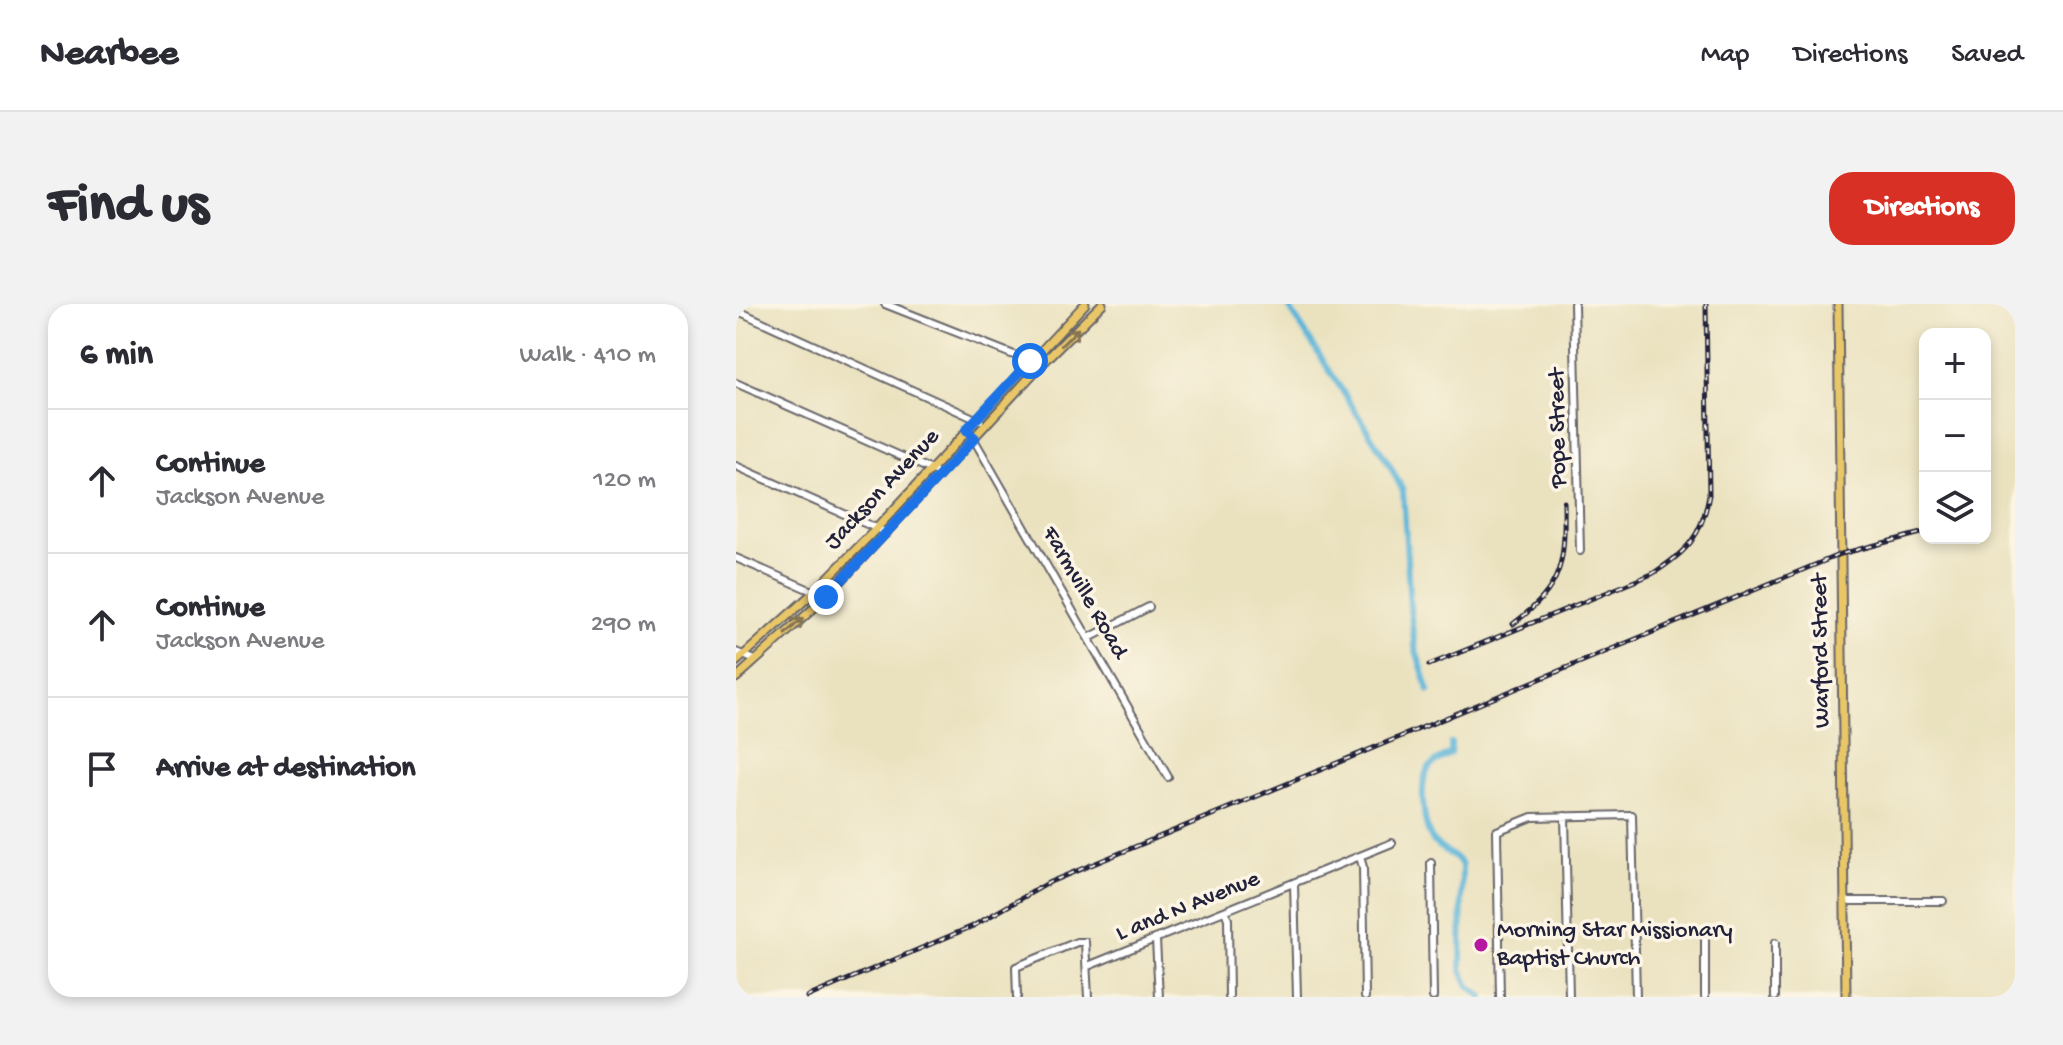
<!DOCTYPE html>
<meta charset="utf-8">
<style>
:root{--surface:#fff;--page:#f2f2f3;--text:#2b2b33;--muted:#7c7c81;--line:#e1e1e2;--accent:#d93025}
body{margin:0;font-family:"Gochi Hand",sans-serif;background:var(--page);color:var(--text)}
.controls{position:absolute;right:24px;top:24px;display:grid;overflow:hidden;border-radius:16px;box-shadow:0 4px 12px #0003}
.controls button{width:72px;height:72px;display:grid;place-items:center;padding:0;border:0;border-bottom:2px solid var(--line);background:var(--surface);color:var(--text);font:40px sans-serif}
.stop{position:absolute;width:24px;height:24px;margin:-18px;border:6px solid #1a73e8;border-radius:50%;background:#fff}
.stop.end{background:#1a73e8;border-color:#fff;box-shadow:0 2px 8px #0008}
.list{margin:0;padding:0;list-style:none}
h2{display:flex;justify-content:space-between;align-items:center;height:104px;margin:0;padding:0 32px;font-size:34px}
h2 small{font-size:26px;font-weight:400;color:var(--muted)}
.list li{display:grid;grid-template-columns:52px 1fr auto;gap:24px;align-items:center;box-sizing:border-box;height:144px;padding:0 32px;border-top:2px solid var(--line)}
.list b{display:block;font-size:30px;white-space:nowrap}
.list p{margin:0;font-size:26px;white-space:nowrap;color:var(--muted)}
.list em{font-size:26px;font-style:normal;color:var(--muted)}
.icon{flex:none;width:44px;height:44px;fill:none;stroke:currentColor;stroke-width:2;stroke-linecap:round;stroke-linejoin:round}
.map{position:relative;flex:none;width:1279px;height:693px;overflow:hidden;border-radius:24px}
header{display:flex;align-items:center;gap:48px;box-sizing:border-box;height:112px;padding:0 40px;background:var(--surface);border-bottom:2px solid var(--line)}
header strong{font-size:38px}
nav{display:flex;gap:44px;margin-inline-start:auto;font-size:28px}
.intro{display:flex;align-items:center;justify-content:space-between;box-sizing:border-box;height:192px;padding:0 48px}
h1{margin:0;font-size:56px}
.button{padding:20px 36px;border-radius:24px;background:var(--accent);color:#fff;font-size:28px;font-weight:700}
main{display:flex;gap:48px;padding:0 48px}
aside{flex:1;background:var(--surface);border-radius:24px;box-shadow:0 4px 12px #0003}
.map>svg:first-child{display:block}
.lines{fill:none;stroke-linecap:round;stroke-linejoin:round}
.canal{stroke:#5cb5d9;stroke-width:6}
.minor-casing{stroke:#686569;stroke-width:10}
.major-casing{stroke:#686569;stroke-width:11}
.minor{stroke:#fff;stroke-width:6}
.major{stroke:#e9c769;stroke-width:7}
.rail-casing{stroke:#22223b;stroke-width:5}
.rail{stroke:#fcf5e5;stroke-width:2;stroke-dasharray:6;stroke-linecap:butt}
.oneway{stroke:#867452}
.route{stroke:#1a73e8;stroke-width:10}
.poi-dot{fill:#b5179e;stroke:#fcf5e5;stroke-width:3}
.labels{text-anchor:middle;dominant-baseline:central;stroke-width:7;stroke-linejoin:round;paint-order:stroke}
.street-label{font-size:24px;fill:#22223b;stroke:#fcf5e5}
.poi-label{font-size:24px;fill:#22223b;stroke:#fcf5e5;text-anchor:start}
</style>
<header>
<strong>Nearbee</strong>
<nav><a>Map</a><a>Directions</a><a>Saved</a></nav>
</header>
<div class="intro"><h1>Find us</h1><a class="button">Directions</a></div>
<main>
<aside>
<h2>6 min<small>Walk · 410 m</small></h2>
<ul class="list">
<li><svg class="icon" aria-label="ahead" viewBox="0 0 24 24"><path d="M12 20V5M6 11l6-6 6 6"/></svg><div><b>Continue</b><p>Jackson Avenue</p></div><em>120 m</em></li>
<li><svg class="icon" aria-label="ahead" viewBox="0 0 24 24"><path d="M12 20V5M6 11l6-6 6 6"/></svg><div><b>Continue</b><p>Jackson Avenue</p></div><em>290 m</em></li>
<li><svg class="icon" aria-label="arrive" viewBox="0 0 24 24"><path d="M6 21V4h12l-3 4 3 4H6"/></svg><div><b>Arrive at destination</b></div></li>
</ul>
</aside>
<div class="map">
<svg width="1279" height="693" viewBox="0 0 1279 693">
<rect width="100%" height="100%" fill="#fcf5e5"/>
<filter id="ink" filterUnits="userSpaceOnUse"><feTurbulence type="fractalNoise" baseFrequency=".0125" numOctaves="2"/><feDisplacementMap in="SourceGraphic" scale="16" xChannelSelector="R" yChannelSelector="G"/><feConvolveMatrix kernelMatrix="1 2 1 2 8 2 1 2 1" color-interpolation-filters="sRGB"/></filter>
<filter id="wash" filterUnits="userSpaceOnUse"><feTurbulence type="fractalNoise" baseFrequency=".006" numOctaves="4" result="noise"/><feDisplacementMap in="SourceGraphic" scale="32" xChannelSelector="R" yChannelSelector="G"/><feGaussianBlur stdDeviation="1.8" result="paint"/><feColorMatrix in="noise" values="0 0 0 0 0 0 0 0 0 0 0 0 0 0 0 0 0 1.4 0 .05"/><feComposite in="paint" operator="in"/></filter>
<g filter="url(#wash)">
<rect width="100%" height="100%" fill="#eae2bf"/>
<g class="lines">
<!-- canal -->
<path class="canal" d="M551,0L653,160L667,187L674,304L679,343L693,387
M715,439V449C706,455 694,459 690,469C684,485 687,523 697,537C705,547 719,550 726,561L725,665L733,682L746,693"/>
</g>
</g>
<g filter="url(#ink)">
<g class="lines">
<defs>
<path id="minor" d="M149,0L298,59
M838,0L844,247
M0,6L244,117
M0,79L198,167
M236,132L432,473
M0,162L151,229
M0,254L90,293
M353,334L413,303
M0,348L19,356
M829,512L833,693
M624,553L627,563L629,693
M695,559L697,693
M558,580L561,693
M1109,597H1207
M489,607L492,615L493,693
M420,636L423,693
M969,636V693
M1039,639V693
M352,662L656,539
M281,693L280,663L341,638H349L352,693
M764,693L761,527L796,513L896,511L900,693"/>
<path id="major" d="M1102,0L1110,693
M0,358L78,288L140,225L349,0
M0,374L90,293L305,61L366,0"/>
</defs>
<!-- minor casing -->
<use href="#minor" class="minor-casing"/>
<!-- major casing -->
<use href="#major" class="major-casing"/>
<!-- minor -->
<use href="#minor" class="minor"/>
<!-- major -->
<use href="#major" class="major"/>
<defs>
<path id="rail" d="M777,320C828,282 829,259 828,198
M693,361L916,270C951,248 966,232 973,191L970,0
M71,693L237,622L314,578L1105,250L1189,228"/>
</defs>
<!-- rail casing -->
<use href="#rail" class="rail-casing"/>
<!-- rail -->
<use href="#rail" class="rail"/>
</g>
<!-- one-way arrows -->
<defs><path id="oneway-shaft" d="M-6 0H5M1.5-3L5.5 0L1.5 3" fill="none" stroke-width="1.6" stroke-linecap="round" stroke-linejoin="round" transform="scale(2)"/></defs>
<g class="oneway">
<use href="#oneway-shaft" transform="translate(334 33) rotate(-45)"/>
<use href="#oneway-shaft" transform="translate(58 322) rotate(-42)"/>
</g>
</g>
<g class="lines" filter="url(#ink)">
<!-- route -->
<path class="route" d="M90,293L239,134L230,126L294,57"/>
</g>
<!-- markers -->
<circle class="poi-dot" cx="745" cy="641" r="8"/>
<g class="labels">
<!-- street labels -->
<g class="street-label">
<text transform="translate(823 124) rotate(-91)">Pope Street</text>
<text transform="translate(147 186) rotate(-47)">Jackson Avenue</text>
<text transform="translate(348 289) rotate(60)">Farmville Road</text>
<text transform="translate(1086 347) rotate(-91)">Warford Street</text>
<text transform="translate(452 603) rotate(-22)">L and N Avenue</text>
</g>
<!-- poi labels -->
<g class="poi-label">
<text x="761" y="627">Morning Star Missionary<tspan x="761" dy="28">Baptist Church</tspan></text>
</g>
</g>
</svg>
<div class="controls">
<button>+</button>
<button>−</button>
<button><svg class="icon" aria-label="layers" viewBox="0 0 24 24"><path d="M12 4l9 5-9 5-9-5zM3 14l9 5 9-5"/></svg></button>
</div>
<div class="stop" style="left:294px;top:57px"></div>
<div class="stop end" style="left:90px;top:293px"></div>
</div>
</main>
